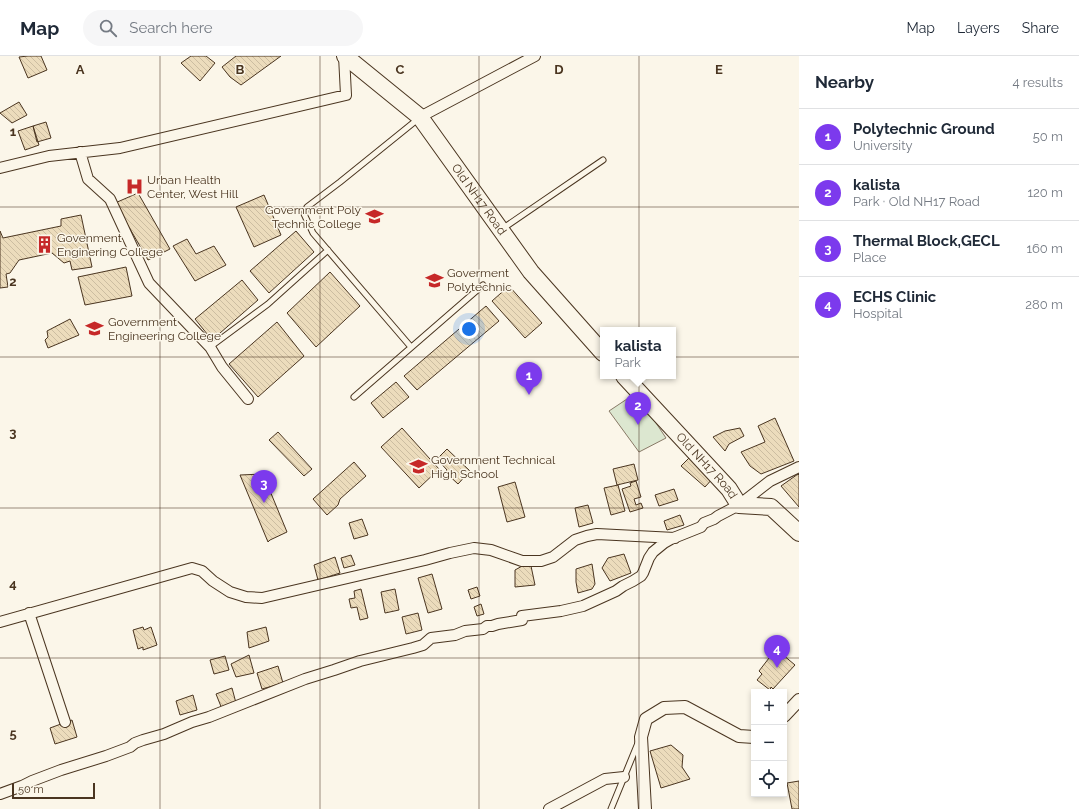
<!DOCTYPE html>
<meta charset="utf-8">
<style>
:root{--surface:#fff;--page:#f6f6f7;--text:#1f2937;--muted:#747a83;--line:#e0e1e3;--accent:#7c3aed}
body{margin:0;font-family:Raleway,sans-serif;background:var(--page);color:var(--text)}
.controls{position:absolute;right:12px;bottom:12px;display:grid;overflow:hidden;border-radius:0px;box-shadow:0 2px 6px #0003}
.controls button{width:36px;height:36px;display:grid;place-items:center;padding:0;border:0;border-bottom:1px solid var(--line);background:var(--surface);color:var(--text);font:20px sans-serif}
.scale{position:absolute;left:12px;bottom:10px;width:83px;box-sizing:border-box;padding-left:4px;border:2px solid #4a3520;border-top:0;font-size:11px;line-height:14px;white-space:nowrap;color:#4a3520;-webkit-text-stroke:3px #fbf6e9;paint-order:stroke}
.you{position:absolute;left:469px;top:273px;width:14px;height:14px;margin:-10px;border:3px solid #fff;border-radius:50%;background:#1a73e8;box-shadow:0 0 0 6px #1a73e833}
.badge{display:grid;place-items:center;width:26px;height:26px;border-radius:50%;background:var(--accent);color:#fff;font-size:13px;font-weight:700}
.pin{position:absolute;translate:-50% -33px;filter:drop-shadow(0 1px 2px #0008)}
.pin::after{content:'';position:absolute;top:21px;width:14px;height:12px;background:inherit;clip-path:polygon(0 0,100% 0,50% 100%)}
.popup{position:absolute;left:600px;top:271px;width:76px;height:52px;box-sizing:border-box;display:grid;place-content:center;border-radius:0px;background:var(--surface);filter:drop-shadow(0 1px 3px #0005);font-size:13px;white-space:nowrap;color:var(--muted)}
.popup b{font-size:15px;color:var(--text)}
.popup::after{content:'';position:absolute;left:50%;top:100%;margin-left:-8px;border:8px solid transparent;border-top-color:var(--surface)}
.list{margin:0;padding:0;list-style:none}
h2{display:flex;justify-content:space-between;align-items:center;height:52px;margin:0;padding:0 16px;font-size:17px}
h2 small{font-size:13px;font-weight:400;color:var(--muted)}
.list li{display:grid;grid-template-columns:26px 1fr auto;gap:12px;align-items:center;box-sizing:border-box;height:56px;padding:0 16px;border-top:1px solid var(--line)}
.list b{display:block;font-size:15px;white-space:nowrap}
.list p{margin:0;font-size:13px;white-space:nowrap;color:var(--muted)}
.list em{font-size:13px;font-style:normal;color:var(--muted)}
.icon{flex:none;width:22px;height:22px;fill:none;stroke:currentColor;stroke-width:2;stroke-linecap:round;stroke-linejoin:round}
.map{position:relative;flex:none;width:799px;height:753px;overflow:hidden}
header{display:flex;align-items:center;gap:24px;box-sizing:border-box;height:56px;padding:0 20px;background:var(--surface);border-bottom:1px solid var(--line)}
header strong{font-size:19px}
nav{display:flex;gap:22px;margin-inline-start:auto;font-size:14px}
.search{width:280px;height:36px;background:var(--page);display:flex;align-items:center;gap:10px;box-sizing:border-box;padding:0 14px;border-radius:22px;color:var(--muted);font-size:15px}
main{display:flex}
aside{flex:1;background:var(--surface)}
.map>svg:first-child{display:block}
.green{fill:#dce7d0;stroke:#887966}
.building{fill:url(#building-back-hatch);stroke:#4a3520}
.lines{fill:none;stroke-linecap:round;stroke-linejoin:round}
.service-casing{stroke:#4a3520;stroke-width:7}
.minor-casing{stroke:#4a3520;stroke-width:12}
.tertiary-casing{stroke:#4a3520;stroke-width:14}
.primary-casing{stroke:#4a3520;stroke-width:18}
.service{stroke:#fbf6e9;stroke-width:5}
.minor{stroke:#fbf6e9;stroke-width:10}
.tertiary{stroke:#fbf6e9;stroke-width:12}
.primary{stroke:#fbf6e9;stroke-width:16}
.grid{fill:none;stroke:#4a3520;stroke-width:1;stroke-opacity:0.55}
.labels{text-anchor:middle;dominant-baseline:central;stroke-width:3;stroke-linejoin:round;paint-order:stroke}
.poi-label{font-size:12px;fill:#4a3520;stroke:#fbf6e9;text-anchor:start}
.street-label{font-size:12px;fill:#4a3520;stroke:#fbf6e9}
.grid-label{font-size:13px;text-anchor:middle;font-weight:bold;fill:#4a3520;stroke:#fbf6e9;stroke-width:3;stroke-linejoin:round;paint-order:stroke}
</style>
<header>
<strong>Map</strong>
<div class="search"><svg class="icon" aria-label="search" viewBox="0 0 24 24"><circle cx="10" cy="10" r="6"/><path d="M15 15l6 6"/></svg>Search here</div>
<nav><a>Map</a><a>Layers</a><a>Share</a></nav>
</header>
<main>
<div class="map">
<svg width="799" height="753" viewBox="0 0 799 753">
<defs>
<pattern id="building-back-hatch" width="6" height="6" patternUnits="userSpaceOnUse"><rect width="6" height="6" fill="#ecdcbc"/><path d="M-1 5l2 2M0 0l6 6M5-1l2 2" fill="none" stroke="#ccbda1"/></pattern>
</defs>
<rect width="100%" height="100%" fill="#fbf6e9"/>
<!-- green -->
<path class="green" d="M636,337L666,382L639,396L609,355Z"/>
<!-- building -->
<path class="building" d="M28,0H41L47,14L28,22L19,1Z
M191,0H206L215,7L200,25L181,7Z
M236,0H281L241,29L230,21L222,11Z
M19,46L27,59L12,67L0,57Z
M46,66L51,82L37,86L33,70Z
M33,70L39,89L25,94L18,75Z
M138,137L170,193L148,204L115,147Z
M264,139L281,179L254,191L236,151Z
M81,159L92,211L72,214L70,205L64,207L52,197L19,204L10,217L6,218L8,231L0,232V175L3,182L61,170V163Z
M296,175L314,196L269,237L250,215Z
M187,183L196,198L214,190L226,209L195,225L173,190Z
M126,211L132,240L85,249L78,221Z
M330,216L360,250L316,291L287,257Z
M242,224L258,244L212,284L195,263Z
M509,230L542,267L525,282L492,245Z
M486,250L499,265L417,334L404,320Z
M70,263L79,279L48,292L45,284L48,281L47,275Z
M277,266L304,300L258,341L229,308Z
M396,326L409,341L383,362L371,347Z
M775,362L794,405L761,418L750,410L741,396L765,386L758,370Z
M402,372L439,413L419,432L381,391Z
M740,372L744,380L729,388L725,395L713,381L725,375Z
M278,376L312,413L304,420L269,384Z
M447,393L470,415L458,428L445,416L447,414L437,403Z
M691,400L714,421L705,431L681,410Z
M354,406L366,420L340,443L338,449L327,459L313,443Z
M634,408L638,424L617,429L613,413Z
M263,418L287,476L270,484L268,486L240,419Z
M798,418L799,419V451L781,430Z
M636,425L641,441L634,443L636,449L641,447L643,452L630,456L622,433L631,430L630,427Z
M515,426L525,461L507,466L498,431Z
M618,429L625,455L611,459L604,432Z
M674,433L678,444L659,450L655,439Z
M588,449L593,467L579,471L575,452Z
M680,459L684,469L667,474L664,465Z
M362,463L368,479L354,483L349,467Z
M624,498L631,517L610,525L602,512L608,502Z
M351,499L355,509L344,512L341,502Z
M335,501L340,517L318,524L314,509Z
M592,508L595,528L592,533L578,537L576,526V513Z
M524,509L531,510L535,529L515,531V514Z
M432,518L442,553L428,557L418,522Z
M477,531L480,540L471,543L468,534Z
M361,533L368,562L360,564L357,551L351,552L349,543L355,542L354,535Z
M395,533L399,554L385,557L381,536Z
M481,548L484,558L477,560L474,551Z
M418,557L422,574L406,578L402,561Z
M143,571L144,574L151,571L157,589L143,594V591L138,593L133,574Z
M266,571L269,585L249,592L247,576Z
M776,593L795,609L773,633L771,631L770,634L757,624L762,618L759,615Z
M249,599L254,617L236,621L231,608Z
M225,600L229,614L214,618L210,604Z
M278,610L283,627L262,633L257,617Z
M232,632L236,647L222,653L216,638Z
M193,639L197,654L180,659L176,645Z
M72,664L77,681L55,688L50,672Z
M671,689L683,699L682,711L690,723L661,732L650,695Z
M799,725V753H792L787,727Z"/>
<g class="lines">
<defs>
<path id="service" d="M502,173L603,104
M210,291L268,248L328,194
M411,291L313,177L304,158L307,151L340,126L418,63
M354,341L483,229
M611,753L638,687"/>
<path id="minor" d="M420,61L535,0
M80,96L88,123L110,143L149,227L210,291L222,311L248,343
M0,112L49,100L120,92L346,39L344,0
M29,557L65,666
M0,566L192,512L202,515L213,525L230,536L246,541L262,542L425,504L450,497L474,492L491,494L522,505H541L553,501L575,484L587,480L597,478L675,482
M0,738L22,730L32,725L61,714L106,700L130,691L135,687L143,684L164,678L192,666L209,661L305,623L334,614L360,605L413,592L423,589L431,582L455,579L465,575L483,573L487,570H492L498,568L522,564V560L561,555L583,550L616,535L623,530L633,525L641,520L643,517L649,502L653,496L664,487L671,483L701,471L704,467L714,463L718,460L739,449L770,425L799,411
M549,753L605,723L624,721"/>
<path id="tertiary" d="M784,660L799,644
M645,753L641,681L646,663L664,652L685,651L739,680L754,681"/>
<g id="primary">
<path id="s1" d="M345,0L420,61L531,216L603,297"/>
<path id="s2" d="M624,320L729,433L739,449L771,451L799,477"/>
</g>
</defs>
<!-- service casing -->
<use href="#service" class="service-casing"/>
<!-- minor casing -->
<use href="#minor" class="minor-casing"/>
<!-- tertiary casing -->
<use href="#tertiary" class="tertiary-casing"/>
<!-- primary casing -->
<use href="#primary" class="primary-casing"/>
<!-- service -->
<use href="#service" class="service"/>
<!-- minor -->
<use href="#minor" class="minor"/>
<!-- tertiary -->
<use href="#tertiary" class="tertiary"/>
<!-- primary -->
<use href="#primary" class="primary"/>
</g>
<!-- grid -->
<path class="grid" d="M160,0V753M320,0V753M479,0V753M639,0V753M0,151H799M0,301H799M0,452H799M0,602H799"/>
<!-- icons -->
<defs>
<symbol id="hospital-bare" viewBox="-9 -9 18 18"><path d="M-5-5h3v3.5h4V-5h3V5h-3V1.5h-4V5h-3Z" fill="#c62828" stroke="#fbf6e9" stroke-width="2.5" paint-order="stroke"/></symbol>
<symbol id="university-bare" viewBox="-9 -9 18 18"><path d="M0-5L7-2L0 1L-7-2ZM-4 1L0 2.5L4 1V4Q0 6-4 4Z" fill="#c62828" stroke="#fbf6e9" stroke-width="2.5" paint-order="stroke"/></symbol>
<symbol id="building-bare" viewBox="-9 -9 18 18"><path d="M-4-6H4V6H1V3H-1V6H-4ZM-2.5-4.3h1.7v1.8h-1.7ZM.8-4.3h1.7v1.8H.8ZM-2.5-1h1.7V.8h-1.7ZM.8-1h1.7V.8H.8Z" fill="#c62828" stroke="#fbf6e9" stroke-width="2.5" paint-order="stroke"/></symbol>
<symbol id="school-bare" viewBox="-9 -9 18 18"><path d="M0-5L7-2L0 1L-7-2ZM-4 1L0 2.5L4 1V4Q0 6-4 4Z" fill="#c62828" stroke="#fbf6e9" stroke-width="2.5" paint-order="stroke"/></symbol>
</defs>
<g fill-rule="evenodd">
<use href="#hospital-bare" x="122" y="118" width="25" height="25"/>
<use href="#university-bare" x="362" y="148" width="25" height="25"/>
<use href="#building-bare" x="32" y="176" width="25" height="25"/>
<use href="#university-bare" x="422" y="212" width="25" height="25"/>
<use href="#university-bare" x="82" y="260" width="25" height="25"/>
<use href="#school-bare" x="406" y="398" width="25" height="25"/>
</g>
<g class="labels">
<!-- poi labels -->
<g class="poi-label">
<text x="147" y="124">Urban Health<tspan x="147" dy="14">Center, West Hill</tspan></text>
<text x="361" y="154" text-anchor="end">Government Poly<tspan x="361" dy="14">Technic College</tspan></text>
<text x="57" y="182">Govenment<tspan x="57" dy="14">Enginering College</tspan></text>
<text x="447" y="217">Goverment<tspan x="447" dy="14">Polytechnic</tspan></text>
<text x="108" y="266">Government<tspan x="108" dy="14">Engineering College</tspan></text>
<text x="431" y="404">Government Technical<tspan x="431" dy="14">High School</tspan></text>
</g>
<!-- street labels -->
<g class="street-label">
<text stroke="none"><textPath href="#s1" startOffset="198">Old NH17 Road</textPath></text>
<text stroke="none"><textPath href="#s2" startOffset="122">Old NH17 Road</textPath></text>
</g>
</g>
<g class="grid-label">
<text x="80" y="18">A</text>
<text x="240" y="18">B</text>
<text x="400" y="18">C</text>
<text x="559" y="18">D</text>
<text x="719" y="18">E</text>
<text x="13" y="80">1</text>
<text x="13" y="230">2</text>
<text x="13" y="381">3</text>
<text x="13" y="532">4</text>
<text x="13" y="682">5</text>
</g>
</svg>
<div class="controls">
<button>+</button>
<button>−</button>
<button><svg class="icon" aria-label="locate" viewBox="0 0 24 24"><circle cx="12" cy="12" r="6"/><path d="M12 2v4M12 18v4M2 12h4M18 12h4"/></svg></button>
</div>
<div class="scale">50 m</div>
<div class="you"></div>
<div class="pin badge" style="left:529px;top:339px">1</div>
<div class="pin badge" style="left:638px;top:369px">2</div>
<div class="popup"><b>kalista</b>Park</div>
<div class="pin badge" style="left:264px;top:447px">3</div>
<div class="pin badge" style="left:777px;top:612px">4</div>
</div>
<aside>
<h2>Nearby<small>4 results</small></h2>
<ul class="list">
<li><span class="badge">1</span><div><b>Polytechnic Ground</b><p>University</p></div><em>50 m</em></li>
<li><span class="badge">2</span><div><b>kalista</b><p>Park · Old NH17 Road</p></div><em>120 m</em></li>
<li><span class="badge">3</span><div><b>Thermal Block,GECL</b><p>Place</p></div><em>160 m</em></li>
<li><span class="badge">4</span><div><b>ECHS Clinic</b><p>Hospital</p></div><em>280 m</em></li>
</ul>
</aside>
</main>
